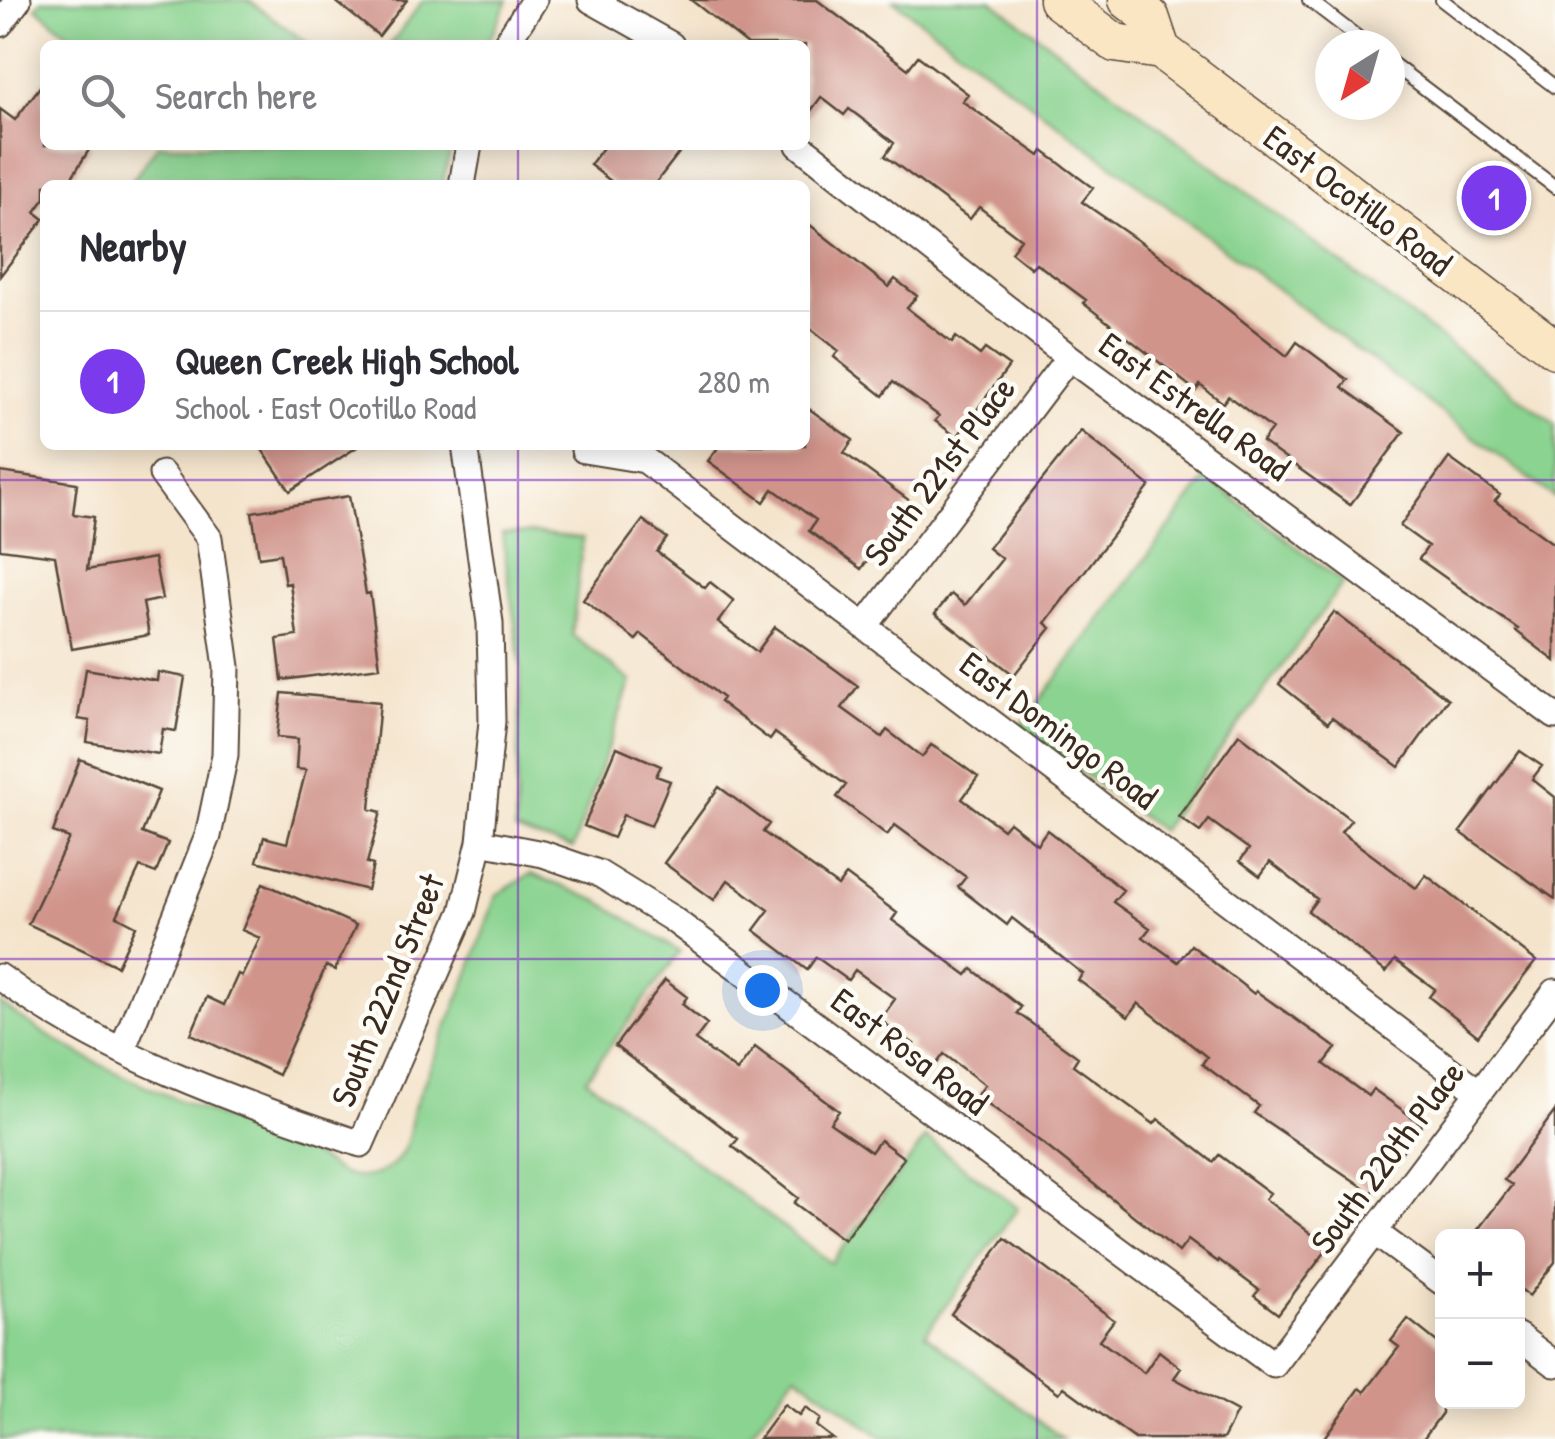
<!DOCTYPE html>
<meta charset="utf-8">
<style>
:root{--surface:#fff;--page:#f7f7f7;--text:#2b2b33;--muted:#7c7c81;--line:#e1e1e2;--accent:#7c3aed}
body{margin:0;font-family:"Patrick Hand",sans-serif;background:var(--page);color:var(--text)}
.controls{position:absolute;right:30px;bottom:30px;display:grid;overflow:hidden;border-radius:15px;box-shadow:0 5px 25px #0003}
.controls button{width:90px;height:90px;display:grid;place-items:center;padding:0;border:0;border-bottom:2px solid var(--line);background:var(--surface);color:var(--text);font:50px sans-serif}
.compass{position:absolute;left:1315px;top:30px;width:90px;height:90px;border-radius:50%;background:var(--surface);box-shadow:0 5px 25px #0003;rotate:217deg}
.you{position:absolute;left:762px;top:990px;width:35px;height:35px;margin:-25px;border:8px solid #fff;border-radius:50%;background:#1a73e8;box-shadow:0 0 0 15px #1a73e833}
.badge{display:grid;place-items:center;width:65px;height:65px;border-radius:50%;background:var(--accent);color:#fff;font-size:32px;font-weight:700}
.pin{position:absolute;translate:-50% -50%;border:5px solid #fff;box-shadow:0 2px 10px #0006}
.list{margin:0;padding:0;list-style:none}
h2{display:flex;justify-content:space-between;align-items:center;height:130px;margin:0;padding:0 40px;font-size:42px}
h2 small{font-size:32px;font-weight:400;color:var(--muted)}
.list li{display:grid;grid-template-columns:65px 1fr auto;gap:30px;align-items:center;box-sizing:border-box;height:140px;padding:0 40px;border-top:2px solid var(--line)}
.list b{display:block;font-size:38px;white-space:nowrap}
.list p{margin:0;font-size:32px;white-space:nowrap;color:var(--muted)}
.list em{font-size:32px;font-style:normal;color:var(--muted)}
.icon{flex:none;width:55px;height:55px;fill:none;stroke:currentColor;stroke-width:2;stroke-linecap:round;stroke-linejoin:round}
.map{position:relative;flex:none;width:1555px;height:1439px;overflow:hidden}
.search{position:absolute;background:var(--surface);box-shadow:0 5px 25px #0003;left:40px;top:40px;width:770px;height:110px;display:flex;align-items:center;gap:25px;box-sizing:border-box;padding:0 35px;border-radius:15px;color:var(--muted);font-size:38px}
.panel{position:absolute;background:var(--surface);box-shadow:0 5px 25px #0003;left:40px;top:180px;width:770px;height:270px;border-radius:15px}
.map>svg:first-child{display:block}
.green{fill:#8ad390;stroke:#627e57;stroke-width:2.5}
.building{fill:#d0948b}
.lines{fill:none;stroke-linecap:round;stroke-linejoin:round}
.service-casing{stroke:#574638;stroke-width:16}
.minor-casing{stroke:#574638;stroke-width:29}
.secondary-casing{stroke:#574638;stroke-width:41}
.service{stroke:#fff;stroke-width:12}
.minor{stroke:#fff;stroke-width:25}
.secondary{stroke:#fbe6c4;stroke-width:38}
.grid{fill:none;stroke:#7b2cbf;stroke-width:2.5;stroke-opacity:0.55}
.labels{text-anchor:middle;dominant-baseline:central;stroke-width:9;stroke-linejoin:round;paint-order:stroke}
.street-label{font-size:35px;fill:#3b2a1e;stroke:#fdfcf7}
</style>
<div class="map">
<svg width="1555" height="1439" viewBox="0 0 1555 1439">
<rect width="100%" height="100%" fill="#fdfcf7"/>
<filter id="ink" filterUnits="userSpaceOnUse"><feTurbulence type="fractalNoise" baseFrequency=".01" numOctaves="2"/><feDisplacementMap in="SourceGraphic" scale="20" xChannelSelector="R" yChannelSelector="G"/><feConvolveMatrix kernelMatrix="1 2 1 2 8 2 1 2 1" color-interpolation-filters="sRGB"/></filter>
<filter id="wash" filterUnits="userSpaceOnUse"><feTurbulence type="fractalNoise" baseFrequency=".0048" numOctaves="4" result="noise"/><feDisplacementMap in="SourceGraphic" scale="40" xChannelSelector="R" yChannelSelector="G"/><feGaussianBlur stdDeviation="2.25" result="paint"/><feColorMatrix in="noise" values="0 0 0 0 0 0 0 0 0 0 0 0 0 0 0 0 0 1.4 0 .05"/><feComposite in="paint" operator="in"/></filter>
<g filter="url(#wash)">
<rect width="100%" height="100%" fill="#f4e4cc"/>
<!-- green -->
<path class="green" d="M42,0H248L310,45H83L36,8Z
M423,0H508L487,45H390Z
M893,0H991L1555,424V498Z
M158,145H452L442,185H135L131,182Z
M1207,477L1343,583L1161,831L1020,727Z
M532,533L583,538L572,635L631,681L573,848L515,831L521,667L502,534Z
M531,874L599,901L680,952L586,1079L831,1263L926,1138L1018,1208L925,1334L1063,1439H884L796,1374L746,1439H0V1003C92,1073 202,1108 308,1153C327,1161 340,1179 362,1177C400,1173 410,1145 412,1112L468,976L496,895Z"/>
<g id="blocks">
<!-- building -->
<path class="building" d="M334,0H407L379,36Z
M691,0H817L908,69L918,56L968,94L962,101L1040,156L1043,151L1093,188L1082,202L1159,255L1287,356L1297,342L1348,380L1342,387L1404,432L1350,505L1262,442L1272,429L1228,396L1223,403L1200,385L1196,391L1083,303L1086,300L1036,263L1031,268L1011,252L1021,239L979,207L970,219L885,156L894,143L849,109L844,115L821,97L805,119V45H748Z
M45,80V145H92L67,185H45V198L35,212L44,219L0,276V109L15,120Z
M605,145H685L654,185H616L590,165Z
M805,221L889,287L895,279L917,296L907,308L952,343L956,337L980,355L985,349L1009,366L957,437L935,421L939,416L893,382L883,396L834,357L839,351L805,324Z
M805,406L853,440L844,453L910,501L861,569L809,531L816,520L773,489L764,502L708,461L720,445H805Z
M1081,431L1150,486L1045,623L1051,628L1014,675L935,614L951,594L965,605L1002,559L988,548Z
M259,445H360L290,491Z
M1449,458L1500,495L1495,501L1555,545V661L1516,631L1518,629L1419,559L1428,546L1400,526Z
M0,472L77,483L73,514L94,517L87,570L154,558L162,599L143,603L149,635L72,649L55,556L0,549Z
M349,496L366,594L370,593L380,667L282,680L277,639L297,636L290,583L285,584L280,554L259,557L252,512Z
M643,520L667,538L657,552L705,588L710,582L734,601L718,622L757,652L775,627L832,667L858,686L842,708L882,737L887,730L922,757L931,745L952,758L978,777L962,799L1003,829L1009,822L1037,844L1047,830L1123,890L1113,902L1150,928L1143,937L1178,962L1191,945L1254,994L1256,991L1336,1048L1324,1064L1368,1096L1373,1089L1422,1124L1372,1193L1254,1113L1259,1106L1202,1064L1207,1057L1138,1003L1128,1017L1078,980L1083,974L1012,918L1007,925L958,887L966,877L895,825L887,835L837,797L846,785L775,733L770,740L720,702L723,698L641,634L636,640L583,600Z
M1334,612L1448,699L1399,767L1332,717L1328,723L1279,684Z
M86,669L157,681L158,672L185,677L176,731L163,729L159,754L87,742L90,721L78,719Z
M282,693L380,702L370,809L381,812L367,863L373,865L367,890L257,861L264,837L287,843L306,770L296,769L298,739L277,737Z
M1239,734L1351,820L1341,832L1416,888L1426,875L1536,961L1478,1036L1429,997L1435,989L1395,960L1386,972L1308,911L1317,899L1270,862L1260,876L1240,861L1249,849L1209,820L1200,832L1179,817Z
M617,747L661,766L656,776L670,781L651,826L623,815L613,838L584,826Z
M1520,751L1542,766L1532,779L1555,797V899L1460,832Z
M80,759L159,791L142,833L168,843L156,873L140,867L117,916L136,926L117,966L28,924L69,838L53,832Z
M719,787L769,824L763,832L838,886L846,875L897,913L892,920L967,975L972,969L1021,1007L1017,1013L1078,1057L1073,1065L1154,1124L1158,1119L1213,1162L1219,1155L1270,1193L1265,1199L1329,1247L1278,1314L1254,1296L1259,1290L1219,1260L1218,1262L1188,1240L1179,1252L1041,1142L977,1096L985,1085L944,1054L935,1066L910,1048L914,1044L880,1020L895,999L855,970L848,980L816,957L807,970L754,930L769,910L728,880L714,900L664,863Z
M263,883L356,925L335,970L326,966L278,1075L191,1034L207,997L224,1005L238,974L242,976L260,938L242,930Z
M665,980L687,997L682,1004L707,1024L695,1040L737,1071L755,1047L839,1111L830,1123L871,1152L880,1140L904,1158L844,1240L794,1203L798,1198L732,1146L738,1139L615,1046Z
M1555,1111V1262L1529,1296L1518,1287V1236H1473L1512,1185L1504,1180Z
M1005,1238L1114,1320L1099,1340L1144,1373L1159,1351L1181,1368L1174,1378L1237,1412L1223,1439H1135L1064,1387L1059,1393L951,1314Z
M1408,1319L1442,1346V1413L1423,1439H1323L1360,1388L1365,1392L1399,1347L1391,1341Z
M784,1405L799,1416L805,1408L820,1419L816,1426L833,1439H759Z"/>
</g>
</g>
<g filter="url(#ink)">
<use href="#blocks" fill-opacity="0" stroke="#574638" stroke-width="2.5"/>
<g class="lines">
<defs>
<path id="service" d="M1309,0L1368,45
M1442,0L1555,87
M1390,62L1555,187"/>
<path id="minor" d="M591,0L671,45
M0,24L18,0
M505,45L534,0
M799,145L1069,357L1555,716
M462,185L469,145
M584,450L645,460L1479,1092
M865,626L1069,357
M480,842L543,854L598,873L671,918L1274,1365L1555,992
M0,977C106,1057 236,1101 361,1144L463,912L480,842L492,721L490,623L465,445
M122,1050L208,836L225,755L227,667L209,538L162,474
M1374,1232L1442,1282
M1518,1336L1555,1364"/>
<path id="secondary" d="M1058,0L1115,43L1161,50L1555,349
M1128,0L1150,17L1161,50"/>
</defs>
<!-- service casing -->
<use href="#service" class="service-casing"/>
<!-- minor casing -->
<use href="#minor" class="minor-casing"/>
<!-- secondary casing -->
<use href="#secondary" class="secondary-casing"/>
<!-- service -->
<use href="#service" class="service"/>
<!-- minor -->
<use href="#minor" class="minor"/>
<!-- secondary -->
<use href="#secondary" class="secondary"/>
</g>
</g>
<!-- grid -->
<path class="grid" d="M518,0V45M1037,0V1439M518,145V185M518,445V1439M0,480H1555M0,959H1555"/>
<g class="labels">
<!-- street labels -->
<g class="street-label">
<text transform="translate(1358 200) rotate(37)">East Ocotillo Road</text>
<text transform="translate(1195 406) rotate(36)">East Estrella Road</text>
<text transform="translate(939 471) rotate(-53)">South 221st Place</text>
<text transform="translate(1059 730) rotate(37)">East Domingo Road</text>
<text transform="translate(387 990) rotate(-68)">South 222nd Street</text>
<text transform="translate(910 1051) rotate(37)">East Rosa Road</text>
<text transform="translate(1387 1157) rotate(-53)">South 220th Place</text>
</g>
</g>
</svg>
<div class="controls">
<button>+</button>
<button>−</button>
</div>
<svg class="compass" viewBox="-18 -18 36 36"><path d="M0-13l5 13h-10z" fill="#e53935"/><path d="M0 13l5-13h-10z" fill="#7c7c81"/></svg>
<div class="you"></div>
<div class="pin badge" style="left:1494px;top:198px">1</div>
<div class="search"><svg class="icon" aria-label="search" viewBox="0 0 24 24"><circle cx="10" cy="10" r="6"/><path d="M15 15l6 6"/></svg>Search here</div>
<section class="panel">
<h2>Nearby<small></small></h2>
<ul class="list">
<li><span class="badge">1</span><div><b>Queen Creek High School</b><p>School · East Ocotillo Road</p></div><em>280 m</em></li>
</ul>
</section>
</div>
